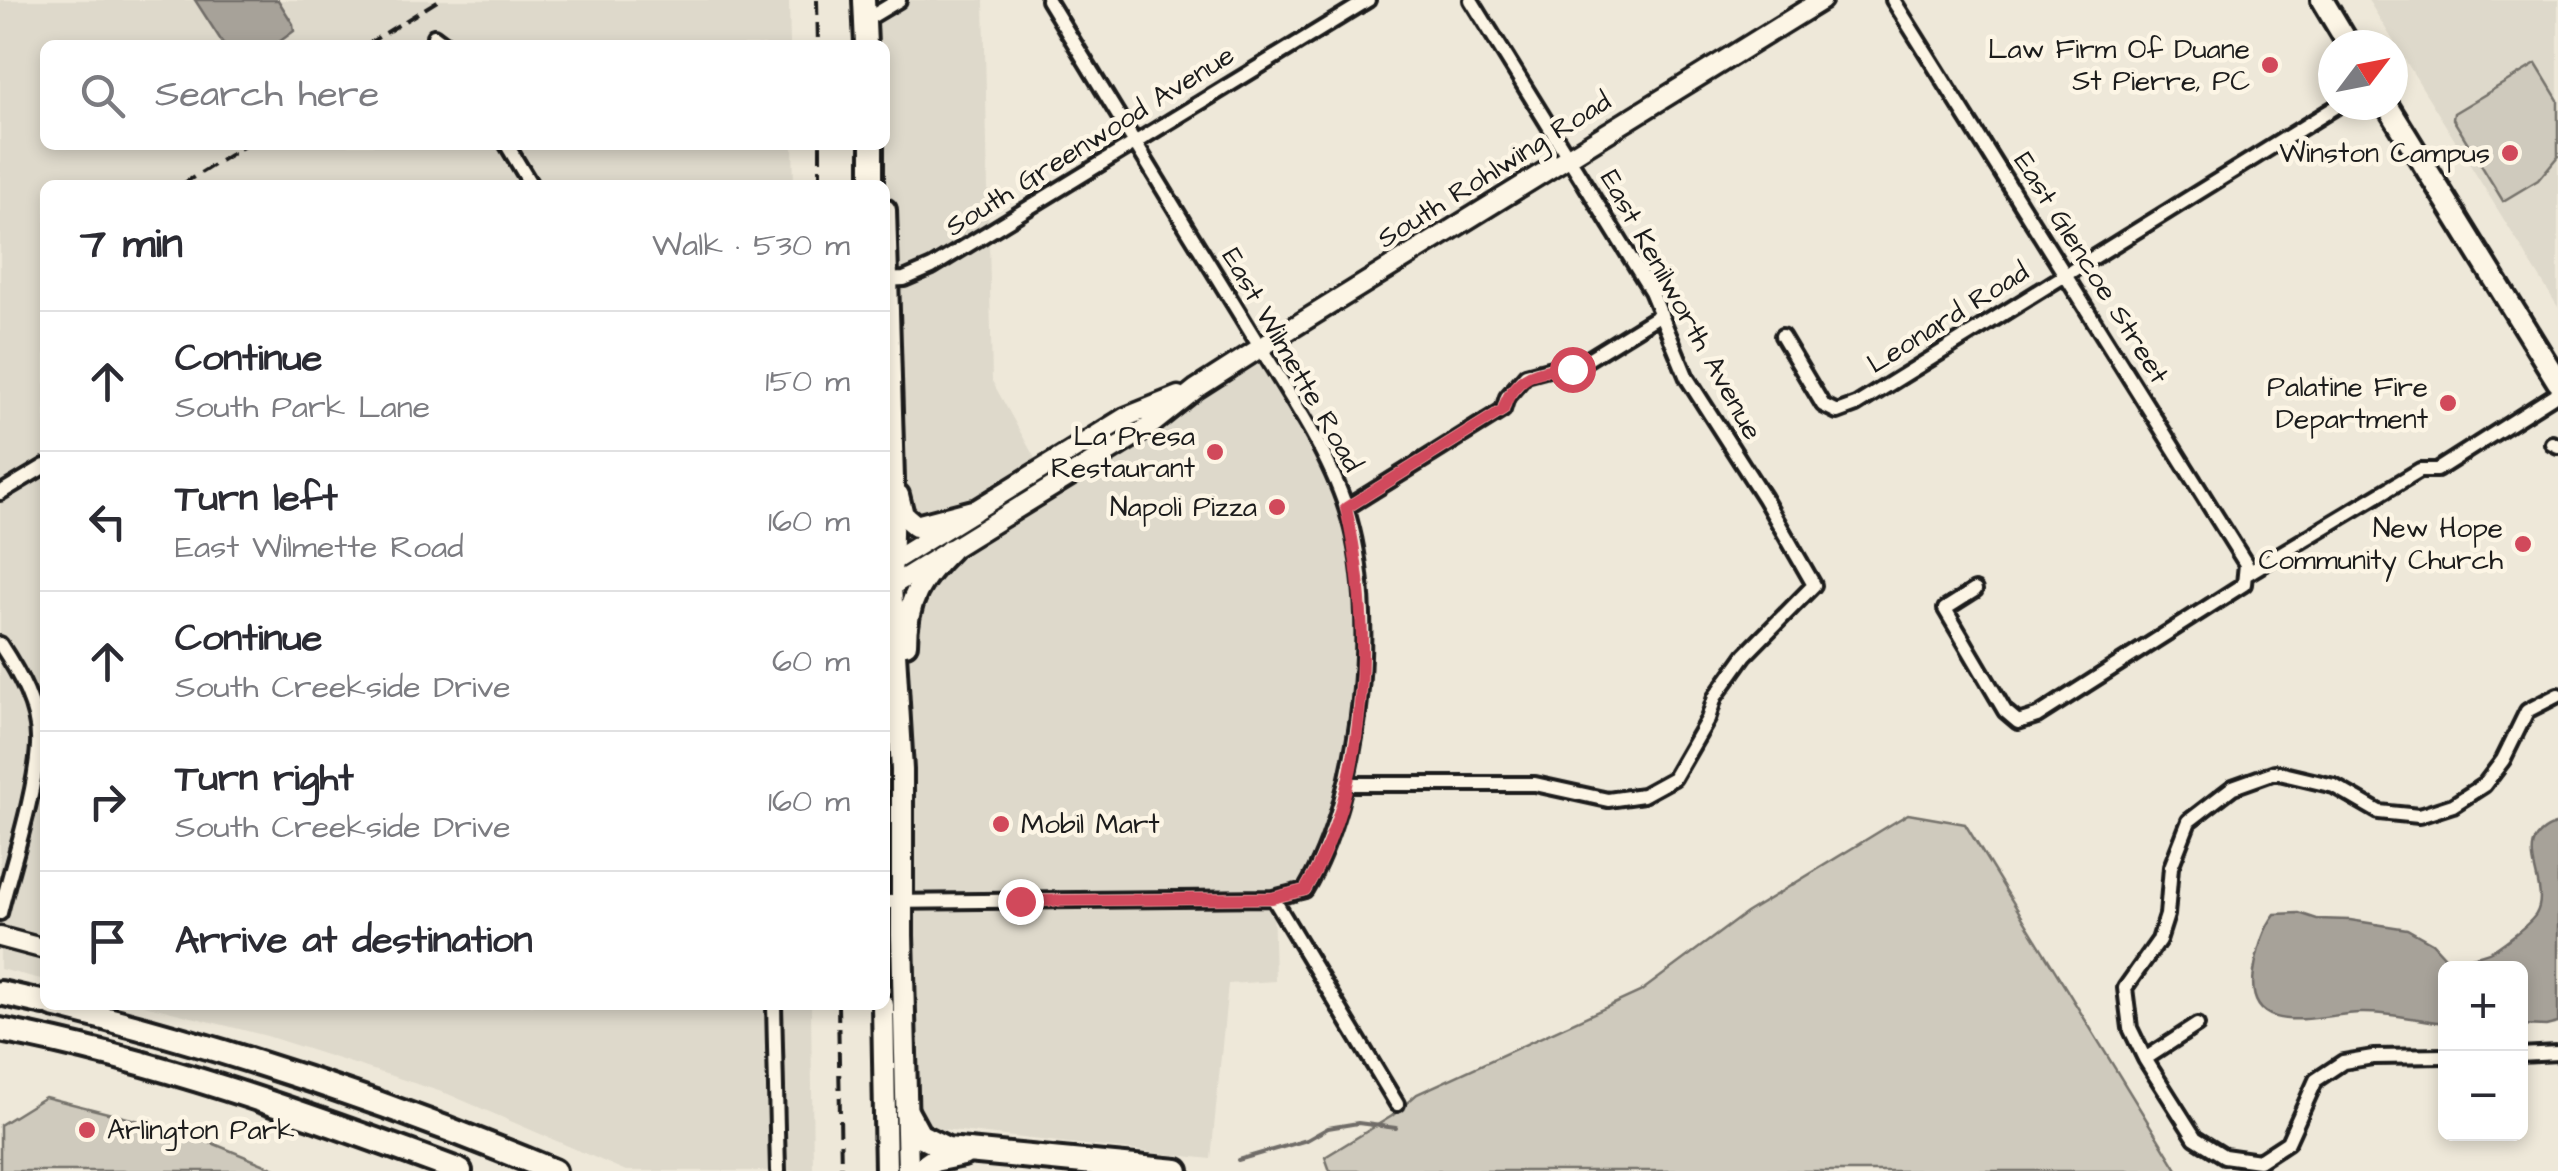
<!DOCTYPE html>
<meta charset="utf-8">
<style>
:root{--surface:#fff;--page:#f2f2f3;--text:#2b2b33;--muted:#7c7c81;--line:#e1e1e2}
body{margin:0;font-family:"Architects Daughter",sans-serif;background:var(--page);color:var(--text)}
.controls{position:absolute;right:30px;bottom:30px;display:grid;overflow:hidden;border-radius:15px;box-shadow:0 5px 15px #0003}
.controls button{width:90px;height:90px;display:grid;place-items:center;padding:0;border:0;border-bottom:2px solid var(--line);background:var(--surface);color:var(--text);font:50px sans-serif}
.compass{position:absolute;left:2318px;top:30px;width:90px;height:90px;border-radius:50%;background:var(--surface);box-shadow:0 5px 15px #0003;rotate:58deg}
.stop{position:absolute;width:30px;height:30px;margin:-22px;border:8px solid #d1495b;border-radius:50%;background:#fff}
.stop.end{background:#d1495b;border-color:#fff;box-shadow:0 2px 10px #0008}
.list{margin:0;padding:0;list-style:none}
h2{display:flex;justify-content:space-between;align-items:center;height:130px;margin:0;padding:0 40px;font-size:42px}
h2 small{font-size:32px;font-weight:400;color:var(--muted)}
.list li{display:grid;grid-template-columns:65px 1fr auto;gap:30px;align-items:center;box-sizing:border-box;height:140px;padding:0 40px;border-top:2px solid var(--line)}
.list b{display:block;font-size:38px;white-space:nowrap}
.list p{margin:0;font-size:32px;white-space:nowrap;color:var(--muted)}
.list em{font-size:32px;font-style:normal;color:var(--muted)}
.icon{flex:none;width:55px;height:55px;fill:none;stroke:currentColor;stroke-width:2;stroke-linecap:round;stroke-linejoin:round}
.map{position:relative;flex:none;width:2558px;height:1171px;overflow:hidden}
.search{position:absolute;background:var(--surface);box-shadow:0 5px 15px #0003;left:40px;top:40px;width:850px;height:110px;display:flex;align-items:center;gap:25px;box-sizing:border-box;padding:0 35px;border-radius:15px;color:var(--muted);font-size:38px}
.panel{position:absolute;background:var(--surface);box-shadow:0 5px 15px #0003;left:40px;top:180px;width:850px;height:830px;border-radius:15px}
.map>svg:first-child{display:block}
.built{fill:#ded9cb}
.green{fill:#cfcabd;stroke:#76736c;stroke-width:2.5}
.water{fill:#a7a299;stroke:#6f6c67;stroke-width:2.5}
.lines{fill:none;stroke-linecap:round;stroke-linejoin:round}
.stream{stroke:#6f6c67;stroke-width:4}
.street-casing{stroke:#1c1c1c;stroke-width:20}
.secondary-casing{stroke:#1c1c1c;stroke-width:25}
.primary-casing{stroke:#1c1c1c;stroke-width:28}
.highway-casing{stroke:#1c1c1c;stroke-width:30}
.street{stroke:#fcf5e5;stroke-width:12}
.secondary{stroke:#fcf5e5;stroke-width:18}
.primary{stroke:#fcf5e5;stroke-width:20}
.highway{stroke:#fcf5e5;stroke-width:22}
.rail{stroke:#1c1c1c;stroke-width:4;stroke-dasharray:15 8;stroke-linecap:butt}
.route{stroke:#d1495b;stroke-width:12}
.poi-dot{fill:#d1495b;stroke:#fcf5e5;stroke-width:4}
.labels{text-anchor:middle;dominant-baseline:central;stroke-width:9;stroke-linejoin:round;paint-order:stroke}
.poi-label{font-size:28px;fill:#1c1c1c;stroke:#fcf5e5;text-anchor:end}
.street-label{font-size:28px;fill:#1c1c1c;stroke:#fcf5e5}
</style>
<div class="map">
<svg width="2558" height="1171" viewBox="0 0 2558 1171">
<rect width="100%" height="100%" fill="#eee8d9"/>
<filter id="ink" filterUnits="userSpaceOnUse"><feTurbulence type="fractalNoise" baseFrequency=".01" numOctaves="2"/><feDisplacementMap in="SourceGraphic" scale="20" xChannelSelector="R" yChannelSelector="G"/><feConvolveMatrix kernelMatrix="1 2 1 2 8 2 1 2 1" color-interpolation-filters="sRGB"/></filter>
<g filter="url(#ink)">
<!-- built -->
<path class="built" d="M0,0H789L790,45H45V145H793L794,185H45V980L0,969Z
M864,0H984L992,381L1042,471L890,563L885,185H881L872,145H885V45H866Z
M2368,0H2558V307Z
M1260,348L1326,463L1358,563L1362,667L1346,784L1305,890L1273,898L1275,981L1228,984L1211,1159L933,1128L907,1113L906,623L925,575Z
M144,1005H811L813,1171H626L448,1094L267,1036Z"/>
<!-- green -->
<path class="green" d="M2536,64L2558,100V156L2538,180L2503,201L2453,119L2454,113Z
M1908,814L1965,824L2178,1171H1330L1325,1157L1392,1116L1417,1094L1640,992L1746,913Z
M45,1097L190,1134L280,1171H0V1125Z"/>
<!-- water -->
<path class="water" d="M195,0H278L293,24L294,31L275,45H224Z
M2558,824V1023L2546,1026L2521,1025L2520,968H2446L2445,1023C2418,1020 2388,1012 2360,1013C2321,1014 2244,1042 2254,972C2257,953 2262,930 2275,914L2299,913L2317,919L2350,920L2407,929L2432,943L2445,957L2455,962C2467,957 2482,956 2493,950C2503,944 2531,923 2536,914C2553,885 2506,840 2558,824Z"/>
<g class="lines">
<!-- stream -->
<path class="stream" d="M1238,1160L1307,1140L1328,1128L1358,1123L1396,1128"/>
<defs>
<path id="street" d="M1893,0L2246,564L2244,584L2037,716L2018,722L2005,711L1945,609L1975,590
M864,21L899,0
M434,36L446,45
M507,145L531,185
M885,280L904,279L932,267L1368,0
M1782,336L1823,405L1837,412L1856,405L2339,105
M2552,443L2558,446
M0,493L45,466
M1346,508L1503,410L1507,397L1526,375L1552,368L1572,369L1661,314
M2245,575L2420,470H2437L2558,393
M0,644C19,673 40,709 38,745C36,793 12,864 0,913
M1346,784H1535L1608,800L1643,795L1674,778L1708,719L1715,697L1745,655L1814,585L1764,498L1687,378L1651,291L1471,0
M1273,898L1397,1104
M885,902L1273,898L1305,890C1361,795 1381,614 1346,508C1326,445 1275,373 1241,316C1176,211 1112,105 1048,0
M774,1005L778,1171
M2520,1055L2558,1053
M2446,1056L2373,1057L2343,1062L2316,1080L2288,1142L2259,1161L2224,1156L2195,1138L2145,1059L2130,1028L2125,988L2159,940L2167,915L2171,867L2189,821L2233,787L2275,772L2334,786L2379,812L2419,816L2453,805L2484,785L2503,760L2527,711L2558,695
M2145,1059L2197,1025"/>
<path id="secondary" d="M885,566L1126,417L1178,396
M885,590L1146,429L1196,389L1260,348L1822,0
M0,937L45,949"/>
<path id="primary" d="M864,0L866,45
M2322,0L2349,45
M2387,105L2558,382
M872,185V145
M885,210L893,479L891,586L902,770V935L908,1171
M898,495L903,515L916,526L973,511
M906,644C906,602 920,579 950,550
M883,1005L886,1171"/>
<path id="highway" d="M0,993L45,1003
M53,1005C224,1047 392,1104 554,1171
M0,1030C158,1060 309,1115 460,1171
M907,1113L919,1135L947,1149L1177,1171
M918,1171L934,1160L963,1154"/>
</defs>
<!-- street casing -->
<use href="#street" class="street-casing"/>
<!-- secondary casing -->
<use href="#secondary" class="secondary-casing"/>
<!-- primary casing -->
<use href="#primary" class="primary-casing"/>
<!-- highway casing -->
<use href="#highway" class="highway-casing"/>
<!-- street -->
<use href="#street" class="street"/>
<!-- secondary -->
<use href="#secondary" class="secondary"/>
<!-- primary -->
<use href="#primary" class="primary"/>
<!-- highway -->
<use href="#highway" class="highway"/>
<!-- rail -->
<path class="rail" d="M817,0L818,45
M366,45L439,0
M820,145V185
M181,185L246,145
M838,1005L841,1171"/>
</g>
</g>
<g class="lines" filter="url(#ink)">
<!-- route -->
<path class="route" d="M1020,901L1272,898L1305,890C1370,782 1373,628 1346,508L1503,410C1513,377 1539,367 1572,369"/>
</g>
<!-- markers -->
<g class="poi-dot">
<circle cx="2270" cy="65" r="10"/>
<circle cx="2510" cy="153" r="10"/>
<circle cx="2448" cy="403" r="10"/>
<circle cx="1215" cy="452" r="10"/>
<circle cx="1277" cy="507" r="10"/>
<circle cx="2523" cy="544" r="10"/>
<circle cx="1001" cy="824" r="10"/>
<circle cx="87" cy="1130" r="10"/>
</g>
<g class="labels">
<!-- poi labels -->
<g class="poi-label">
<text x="2250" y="49">Law Firm Of Duane<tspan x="2250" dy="32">St Pierre, PC</tspan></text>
<text x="2490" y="153">Winston Campus</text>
<text x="2428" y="387">Palatine Fire<tspan x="2428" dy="32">Department</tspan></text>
<text x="1195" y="436">La Presa<tspan x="1195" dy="32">Restaurant</tspan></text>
<text x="1257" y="507">Napoli Pizza</text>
<text x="2503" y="528">New Hope<tspan x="2503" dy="32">Community Church</tspan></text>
<text x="1021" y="824" text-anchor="start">Mobil Mart</text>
<text x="107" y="1130" text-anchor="start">Arlington Park</text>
</g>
<!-- street labels -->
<g class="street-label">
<text transform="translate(1090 141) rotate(-32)">South Greenwood Avenue</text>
<text transform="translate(1494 170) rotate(-32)">South Rohlwing Road</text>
<text transform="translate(2091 268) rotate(58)">East Glencoe Street</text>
<text transform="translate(1681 305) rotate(61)">East Kenilworth Avenue</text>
<text transform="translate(1948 318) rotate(-32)">Leonard Road</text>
<text transform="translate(1292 360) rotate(60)">East Wilmette Road</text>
</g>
</g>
</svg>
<div class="controls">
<button>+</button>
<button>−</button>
</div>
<svg class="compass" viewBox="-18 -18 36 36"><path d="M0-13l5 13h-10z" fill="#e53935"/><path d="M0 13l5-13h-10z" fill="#7c7c81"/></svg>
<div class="stop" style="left:1572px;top:369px"></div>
<div class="stop end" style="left:1020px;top:901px"></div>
<div class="search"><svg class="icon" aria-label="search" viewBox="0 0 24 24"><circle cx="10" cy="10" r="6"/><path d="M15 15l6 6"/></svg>Search here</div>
<section class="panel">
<h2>7 min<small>Walk · 530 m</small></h2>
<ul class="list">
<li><svg class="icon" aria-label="ahead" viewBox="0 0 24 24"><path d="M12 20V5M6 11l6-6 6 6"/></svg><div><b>Continue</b><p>South Park Lane</p></div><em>150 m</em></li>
<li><svg class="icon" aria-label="left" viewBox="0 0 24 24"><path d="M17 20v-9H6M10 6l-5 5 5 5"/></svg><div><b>Turn left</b><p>East Wilmette Road</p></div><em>160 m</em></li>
<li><svg class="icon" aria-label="ahead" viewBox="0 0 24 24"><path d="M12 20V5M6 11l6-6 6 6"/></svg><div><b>Continue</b><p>South Creekside Drive</p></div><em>60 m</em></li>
<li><svg class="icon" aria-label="right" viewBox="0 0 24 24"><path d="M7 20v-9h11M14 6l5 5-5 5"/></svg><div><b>Turn right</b><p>South Creekside Drive</p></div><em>160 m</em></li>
<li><svg class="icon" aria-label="arrive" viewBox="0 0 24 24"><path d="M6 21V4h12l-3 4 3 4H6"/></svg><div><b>Arrive at destination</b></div></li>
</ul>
</section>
</div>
